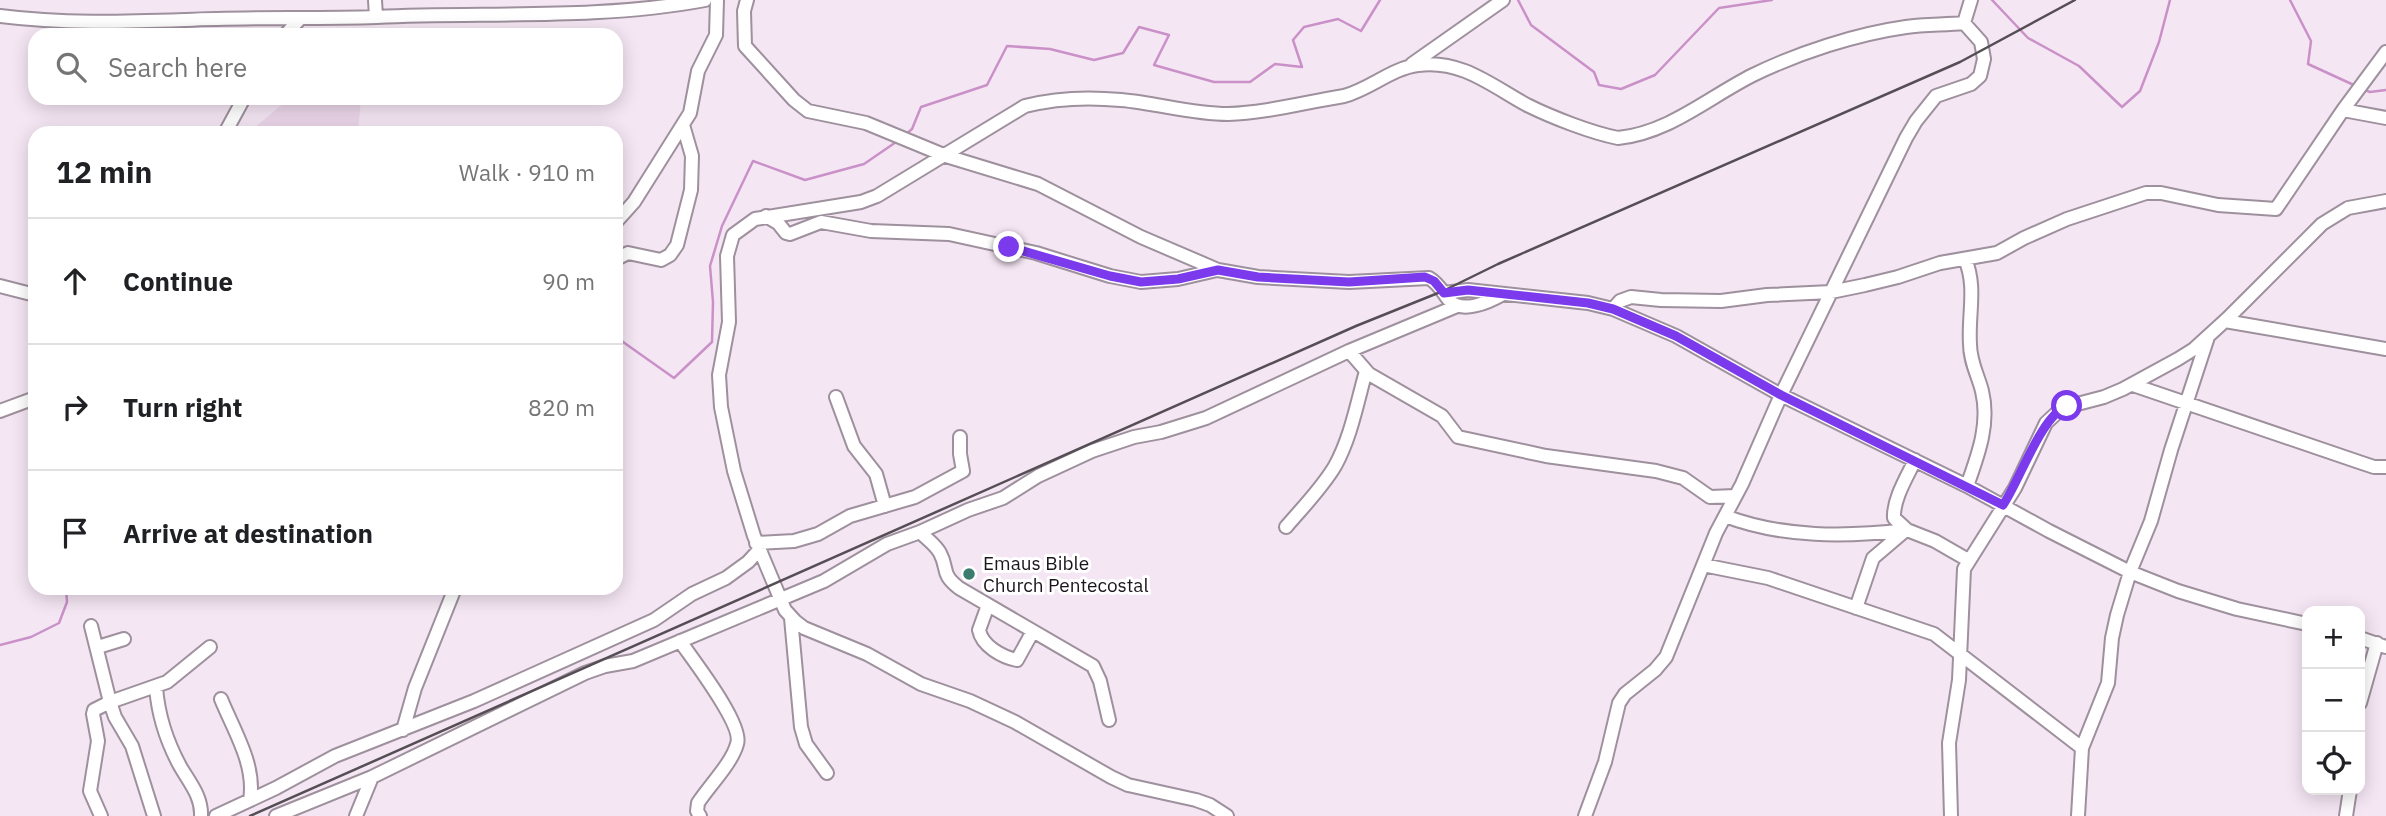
<!DOCTYPE html>
<meta charset="utf-8">
<style>
:root{--surface:#fff;--page:#f2f2f2;--text:#202124;--muted:#757577;--line:#e0e0e0}
body{margin:0;font-family:"IBM Plex Sans",sans-serif;background:var(--page);color:var(--text)}
.controls{position:absolute;right:21px;bottom:21px;display:grid;overflow:hidden;border-radius:14px;box-shadow:0 4px 18px #0003}
.controls button{width:63px;height:63px;display:grid;place-items:center;padding:0;border:0;border-bottom:2px solid var(--line);background:var(--surface);color:var(--text);font:35px sans-serif}
.stop{position:absolute;width:21px;height:21px;margin:-16px;border:5px solid #7c3aed;border-radius:50%;background:#fff}
.stop.end{background:#7c3aed;border-color:#fff;box-shadow:0 2px 7px #0008}
.list{margin:0;padding:0;list-style:none}
h2{display:flex;justify-content:space-between;align-items:center;height:91px;margin:0;padding:0 28px;font-size:30px}
h2 small{font-size:23px;font-weight:400;color:var(--muted)}
.list li{display:grid;grid-template-columns:46px 1fr auto;gap:21px;align-items:center;box-sizing:border-box;height:126px;padding:0 28px;border-top:2px solid var(--line)}
.list b{display:block;font-size:26px;white-space:nowrap}
.list em{font-size:23px;font-style:normal;color:var(--muted)}
.icon{flex:none;width:38px;height:38px;fill:none;stroke:currentColor;stroke-width:2;stroke-linecap:round;stroke-linejoin:round}
.map{position:relative;flex:none;width:2386px;height:816px;overflow:hidden}
.search{position:absolute;background:var(--surface);box-shadow:0 4px 18px #0003;left:28px;top:28px;width:595px;height:77px;display:flex;align-items:center;gap:18px;box-sizing:border-box;padding:0 24px;border-radius:21px;color:var(--muted);font-size:26px}
.panel{position:absolute;background:var(--surface);box-shadow:0 4px 18px #0003;left:28px;top:126px;width:595px;height:469px;border-radius:21px}
.map>svg:first-child{display:block}
.built{fill:#ebd6e9}
.lines{fill:none;stroke-linecap:round;stroke-linejoin:round}
.stream{stroke:#ca91c8;stroke-width:2.5}
.minor-casing{stroke:#9e909d;stroke-width:16}
.minor{stroke:#fff;stroke-width:12}
.rail{stroke:#554e55;stroke-width:2.5}
.route{stroke:#7c3aed;stroke-width:9}
.poi-dot{fill:#3a7d6f;stroke:#fff;stroke-width:2.5}
.labels{text-anchor:middle;dominant-baseline:central;stroke-width:6;stroke-linejoin:round;paint-order:stroke}
.poi-label{font-size:19px;fill:#1b161b;stroke:#fff;text-anchor:start}
</style>
<div class="map">
<svg width="2386" height="816" viewBox="0 0 2386 816">
<rect width="100%" height="100%" fill="#f5e6f4"/>
<!-- built -->
<path class="built" d="M290,98H361L358,133H248Z"/>
<g class="lines">
<!-- stream -->
<path class="stream" d="M1518,0L1531,25L1594,72L1599,85L1621,89L1655,75L1719,8L1772,0
M1992,0L2028,38L2079,66L2122,107L2140,91L2159,42L2170,0
M2290,0L2311,41L2308,64L2356,86
M2362,89L2370,92L2386,90
M904,136L912,129L921,107L987,85L1007,46L1050,49L1094,60L1123,53L1139,27L1169,35L1154,65L1214,82H1250L1275,64L1302,67L1293,40L1304,27L1338,19L1361,31L1380,0
M616,337L674,378L712,342L713,302L710,266L722,226L753,161L805,180L864,164L899,140
M0,645L31,637L59,623L67,602L66,588"/>
<defs>
<path id="minor" d="M375,0L376,17
M747,0L744,11L745,46L794,100L808,111L866,123L946,156L1038,184L1141,237L1218,270L1258,277L1349,282L1429,278C1438,283 1442,291 1448,299C1461,315 1489,302 1503,294
M0,16C62,24 123,22 186,20C249,17 313,19 377,17C486,12 598,20 705,0
M285,35L299,20
M1412,64L1503,0
M2343,110L2386,118
M225,133L244,98
M766,216L778,223L786,233L790,234L821,222L871,231L949,234L1036,253L1110,276L1141,282L1178,279L1217,270
M616,222L634,202L690,113L698,71L716,35L717,0
M616,259L628,253L661,260L670,255L677,245L691,190L692,156L683,125
M1965,259C1977,287 1968,314 1970,344C1970,362 1978,375 1982,391C1990,424 1978,455 1967,486
M0,286L35,295
M1444,293L1468,290L1588,303L1613,309L1676,336L1781,395L1967,486L2049,531L2130,572L2178,591L2237,609L2307,624
M1613,309L1620,301L1631,297L1661,300L1721,301L1767,295L1831,292L1865,285L1898,277L1940,263L1997,253L2024,238L2067,219L2146,193H2161L2218,205L2276,209L2343,110L2386,52
M2225,321L2386,349
M1349,351L1369,374L1442,416L1458,437L1546,456L1656,471L1683,478L1710,497L1735,496
M2133,385L2359,462L2374,467H2386
M836,397L854,446L876,474L885,506
M0,411L35,398
M1915,460C1907,477 1893,499 1894,518L1907,530L1935,541L1968,560
M1725,516C1783,538 1846,537 1907,530
M1286,527C1303,507 1322,488 1335,466C1351,437 1357,403 1366,371
M920,532C927,539 936,545 940,553C949,570 940,573 959,588L1093,666L1100,681L1109,720
M756,543L794,541L818,534L850,516L915,497L963,471L960,454V437
M1703,565L1768,578L1934,634L2082,748
M988,605L979,630C982,646 1002,657 1017,660L1033,631
M1856,608L1873,558L1906,530
M791,618L801,727L806,744L827,773
M91,626L110,702L115,717L132,746L154,816
M2360,638L2386,647
M680,641C693,660 744,725 737,744C732,763 709,786 698,803L697,811L700,816
M98,647L124,639
M156,687C158,714 167,742 180,766C189,782 202,796 201,816
M221,699C234,731 256,765 250,800
M2360,703L2377,643
M403,730L415,688L455,588
M101,816L90,791L98,741L93,714L94,710L110,702L167,682L210,647
M216,816L276,788L335,756L474,701L654,620L692,594L726,578L748,562L759,550
M276,816L372,777L585,673L605,666L633,661L824,581L887,544L920,532L968,510L1003,498L1038,476L1092,451L1134,437L1161,432L1206,418L1349,351L1457,306
M356,816L372,777
M1227,816L1210,805L1196,800L1128,785L1111,777L1015,722L970,701L921,684L867,654L804,628L795,621L785,610L754,536L734,471L721,407L719,375L729,322L727,256L733,235L755,219L861,202L877,196L1025,106C1056,98 1090,97 1121,100C1157,103 1191,114 1228,114C1266,113 1306,102 1344,96C1370,89 1392,68 1418,65C1461,59 1492,86 1527,105C1551,117 1592,133 1618,138C1669,133 1709,97 1753,75C1798,53 1856,34 1906,27C1925,24 1945,25 1964,23
M1585,816L1605,762L1619,703L1625,694L1655,670L1666,657L1716,533L1742,484L1781,395L1906,138L1916,121L1936,96L1971,84L1980,76L1984,59L1981,42L1964,23L1971,0
M1951,816L1949,743L1959,680L1964,569L2015,488L2046,423L2062,408L2104,397L2123,389L2178,359L2194,349L2228,318L2322,224L2348,208L2386,201
M2078,816L2082,748L2108,683L2112,638L2117,615L2130,572L2151,521L2171,450L2208,337
M2346,816L2350,790"/>
</defs>
<!-- minor casing -->
<use href="#minor" class="minor-casing"/>
<!-- minor -->
<use href="#minor" class="minor"/>
<!-- rail -->
<path class="rail" d="M250,816L1356,326L1443,291L1498,264L1960,62L2075,0"/>
</g>
<g class="lines">
<!-- route -->
<path class="route" d="M1009,247L1110,276L1141,282L1178,279L1218,270L1258,277L1349,282L1425,277L1434,281L1444,293L1468,290L1588,303L1613,309L1676,336L1781,395L2003,505C2020,480 2041,416 2067,406"/>
</g>
<!-- markers -->
<circle class="poi-dot" cx="969" cy="574" r="7"/>
<g class="labels">
<!-- poi labels -->
<g class="poi-label">
<text x="983" y="563">Emaus Bible<tspan x="983" dy="22">Church Pentecostal</tspan></text>
</g>
</g>
</svg>
<div class="controls">
<button>+</button>
<button>−</button>
<button><svg class="icon" aria-label="locate" viewBox="0 0 24 24"><circle cx="12" cy="12" r="6"/><path d="M12 2v4M12 18v4M2 12h4M18 12h4"/></svg></button>
</div>
<div class="stop" style="left:2067px;top:406px"></div>
<div class="stop end" style="left:1009px;top:247px"></div>
<div class="search"><svg class="icon" aria-label="search" viewBox="0 0 24 24"><circle cx="10" cy="10" r="6"/><path d="M15 15l6 6"/></svg>Search here</div>
<section class="panel">
<h2>12 min<small>Walk · 910 m</small></h2>
<ul class="list">
<li><svg class="icon" aria-label="ahead" viewBox="0 0 24 24"><path d="M12 20V5M6 11l6-6 6 6"/></svg><div><b>Continue</b></div><em>90 m</em></li>
<li><svg class="icon" aria-label="right" viewBox="0 0 24 24"><path d="M7 20v-9h11M14 6l5 5-5 5"/></svg><div><b>Turn right</b></div><em>820 m</em></li>
<li><svg class="icon" aria-label="arrive" viewBox="0 0 24 24"><path d="M6 21V4h12l-3 4 3 4H6"/></svg><div><b>Arrive at destination</b></div></li>
</ul>
</section>
</div>
